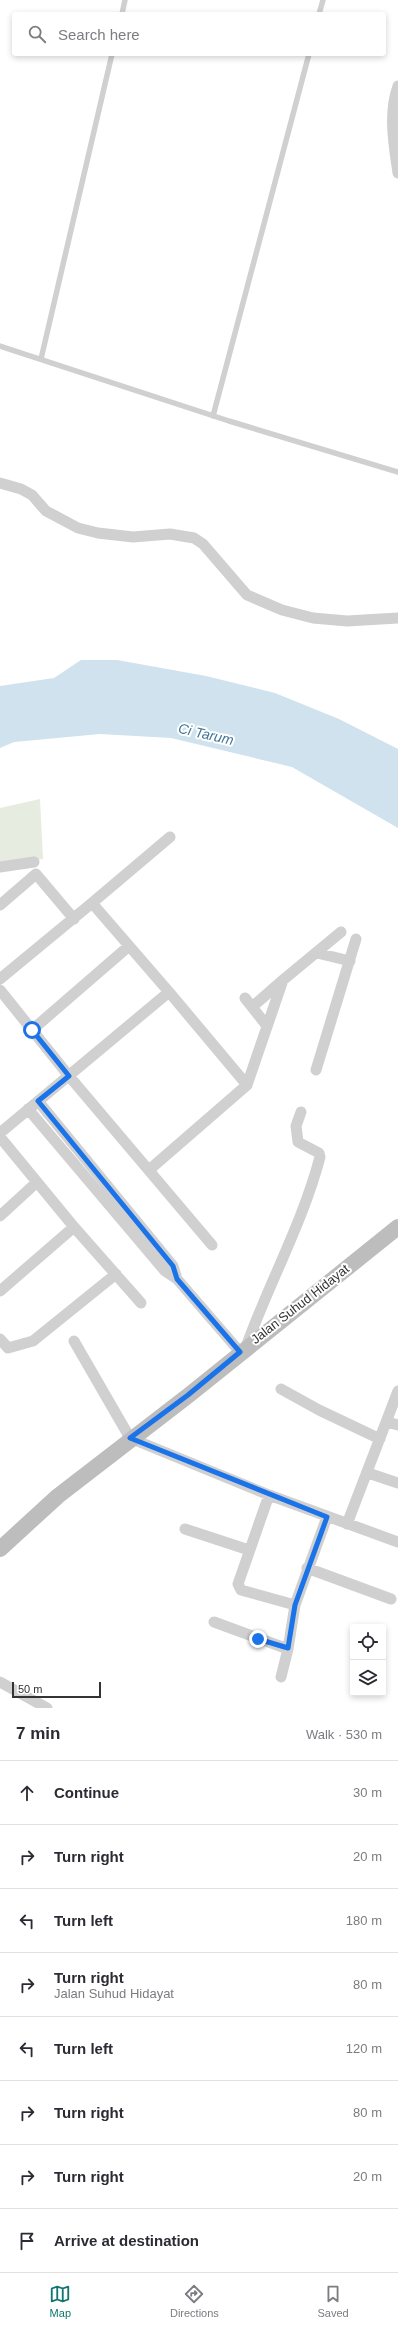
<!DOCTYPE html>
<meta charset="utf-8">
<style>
:root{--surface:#fff;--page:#f2f2f3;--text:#2b2b33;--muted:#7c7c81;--line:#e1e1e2;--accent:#0f766e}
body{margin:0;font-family:Arial,sans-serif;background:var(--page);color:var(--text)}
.controls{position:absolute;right:12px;bottom:12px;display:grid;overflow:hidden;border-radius:4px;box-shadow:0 2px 6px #0003}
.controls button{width:36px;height:36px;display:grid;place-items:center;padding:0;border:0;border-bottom:1px solid var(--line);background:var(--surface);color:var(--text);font:20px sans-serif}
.scale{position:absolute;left:12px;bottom:10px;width:89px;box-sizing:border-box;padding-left:4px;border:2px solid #333;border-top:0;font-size:11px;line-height:14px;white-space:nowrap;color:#333;-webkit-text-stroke:3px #fff;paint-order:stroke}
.stop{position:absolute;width:12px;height:12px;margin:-9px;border:3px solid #1a73e8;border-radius:50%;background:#fff}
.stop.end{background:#1a73e8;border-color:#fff;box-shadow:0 1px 4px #0008}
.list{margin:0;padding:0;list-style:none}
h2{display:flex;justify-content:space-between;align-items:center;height:52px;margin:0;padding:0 16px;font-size:17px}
h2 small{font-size:13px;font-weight:400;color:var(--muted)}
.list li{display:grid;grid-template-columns:26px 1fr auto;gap:12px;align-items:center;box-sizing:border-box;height:64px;padding:0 16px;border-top:1px solid var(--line)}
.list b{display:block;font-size:15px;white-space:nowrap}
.list p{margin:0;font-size:13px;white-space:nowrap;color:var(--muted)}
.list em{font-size:13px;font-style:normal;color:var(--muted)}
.icon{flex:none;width:22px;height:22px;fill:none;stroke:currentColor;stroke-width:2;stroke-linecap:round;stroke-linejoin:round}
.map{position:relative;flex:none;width:398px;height:1708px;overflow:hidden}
.search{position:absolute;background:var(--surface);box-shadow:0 2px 6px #0003;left:12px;right:12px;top:12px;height:44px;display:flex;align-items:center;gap:10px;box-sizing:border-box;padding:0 14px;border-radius:4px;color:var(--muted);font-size:15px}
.sheet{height:564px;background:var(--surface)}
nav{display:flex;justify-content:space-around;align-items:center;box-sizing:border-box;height:56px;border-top:1px solid var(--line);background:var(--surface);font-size:11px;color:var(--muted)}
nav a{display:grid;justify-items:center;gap:2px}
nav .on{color:var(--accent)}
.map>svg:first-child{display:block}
.green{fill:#e6ecdf}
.water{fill:#cfe2ee}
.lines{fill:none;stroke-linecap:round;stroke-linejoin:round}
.lane{stroke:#d0d0d0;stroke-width:5.5}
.street{stroke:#d0d0d0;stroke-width:11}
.secondary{stroke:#bdbdbd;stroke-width:16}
.route{stroke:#1a73e8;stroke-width:5}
.labels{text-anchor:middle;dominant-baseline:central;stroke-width:4;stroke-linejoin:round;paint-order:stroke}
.street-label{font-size:13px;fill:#333;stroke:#fff}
.water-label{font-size:14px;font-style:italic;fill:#3f7597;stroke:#fff}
</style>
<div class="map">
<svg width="398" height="1708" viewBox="0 0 398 1708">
<rect width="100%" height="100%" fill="#fff"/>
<!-- green -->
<path class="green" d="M40,799L43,859L0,864V808Z"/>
<!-- water -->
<path class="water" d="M81,660H117L206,676L275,693L339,719L398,749V828L292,767L171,738L100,734L14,742L0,748V686L54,678Z"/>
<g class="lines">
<!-- lane -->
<path class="lane" d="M122,14L125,0
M319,14L323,0
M0,346L229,421L398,472
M41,359L112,54
M213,416L309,54"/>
<!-- street -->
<path class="street" d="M398,86C388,114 394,145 398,173
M0,483L21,489L32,495L46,511L78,528L98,533L133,537L170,534L194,538L203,544L247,595L282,610L313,618L347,621L398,618
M0,867L34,862
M92,903L170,837
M0,905L36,874L74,919
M317,953L350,961
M0,979L92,903L169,992L0,1133
M0,990L69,1076L212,1245
M245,998L267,1026
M252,1007L283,980
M32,1030L129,946
M316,1070L356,939
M247,1085L283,980L341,932
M38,1101L173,1266L177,1279
M28,1109L165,1271L177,1279L240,1352
M0,1137L74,1227L141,1303
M149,1170L247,1085L169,992
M0,1216L37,1182
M0,1291L74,1227
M0,1339L8,1348L33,1341L116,1274
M74,1341L130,1438L269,1495L398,1542
M246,1347C269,1283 303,1222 320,1157L319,1153L298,1142L296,1126L301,1112
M281,1389L319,1410L380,1439
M387,1422L398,1425
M368,1473L398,1483
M269,1495L238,1584L241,1590L295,1605
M347,1524L398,1391
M185,1529L249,1550
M307,1568L391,1599
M214,1622L288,1649L295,1605L327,1517
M281,1677L288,1649
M0,1682L47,1708"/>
<!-- secondary -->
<path class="secondary" d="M0,1549L58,1496L189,1395L398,1227"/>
</g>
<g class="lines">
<!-- route -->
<path class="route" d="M32,1030L69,1076L38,1101L173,1266L177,1279L240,1352L188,1395L130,1438L327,1517L295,1605L288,1648L258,1639"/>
</g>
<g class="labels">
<!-- street labels -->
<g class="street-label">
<text transform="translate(300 1304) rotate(-38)">Jalan Suhud Hidayat</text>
</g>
<!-- water labels -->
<g class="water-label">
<text transform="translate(206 734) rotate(13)">Ci Tarum</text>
</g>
</g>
</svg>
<div class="controls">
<button><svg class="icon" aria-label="locate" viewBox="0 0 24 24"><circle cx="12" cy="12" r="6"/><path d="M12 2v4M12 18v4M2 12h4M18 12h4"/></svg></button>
<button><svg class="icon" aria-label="layers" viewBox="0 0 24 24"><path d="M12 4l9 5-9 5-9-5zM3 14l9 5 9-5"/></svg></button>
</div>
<div class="scale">50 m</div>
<div class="stop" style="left:32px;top:1030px"></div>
<div class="stop end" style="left:258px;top:1639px"></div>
<div class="search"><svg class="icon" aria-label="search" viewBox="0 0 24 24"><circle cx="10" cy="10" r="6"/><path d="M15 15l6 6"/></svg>Search here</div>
</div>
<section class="sheet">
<h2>7 min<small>Walk · 530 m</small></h2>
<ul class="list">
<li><svg class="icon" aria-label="ahead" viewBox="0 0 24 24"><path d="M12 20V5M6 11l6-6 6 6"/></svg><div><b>Continue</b></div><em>30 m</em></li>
<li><svg class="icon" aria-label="right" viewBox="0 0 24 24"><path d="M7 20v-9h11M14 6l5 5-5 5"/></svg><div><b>Turn right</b></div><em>20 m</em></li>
<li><svg class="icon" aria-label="left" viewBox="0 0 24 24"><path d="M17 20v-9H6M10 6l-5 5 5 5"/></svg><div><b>Turn left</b></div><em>180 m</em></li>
<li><svg class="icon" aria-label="right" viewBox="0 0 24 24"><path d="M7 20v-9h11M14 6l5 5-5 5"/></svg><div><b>Turn right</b><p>Jalan Suhud Hidayat</p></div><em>80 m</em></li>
<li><svg class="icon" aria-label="left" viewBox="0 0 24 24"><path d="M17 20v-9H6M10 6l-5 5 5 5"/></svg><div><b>Turn left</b></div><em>120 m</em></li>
<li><svg class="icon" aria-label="right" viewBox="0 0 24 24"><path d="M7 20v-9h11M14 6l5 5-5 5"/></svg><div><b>Turn right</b></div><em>80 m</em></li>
<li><svg class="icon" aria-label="right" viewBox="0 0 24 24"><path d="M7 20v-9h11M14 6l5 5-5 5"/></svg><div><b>Turn right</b></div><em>20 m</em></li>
<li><svg class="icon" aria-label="arrive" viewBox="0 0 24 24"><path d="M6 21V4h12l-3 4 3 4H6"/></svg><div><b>Arrive at destination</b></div></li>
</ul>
</section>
<nav>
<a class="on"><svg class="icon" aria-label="map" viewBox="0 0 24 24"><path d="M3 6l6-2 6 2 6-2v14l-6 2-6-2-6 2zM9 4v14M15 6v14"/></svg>Map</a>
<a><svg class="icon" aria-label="directions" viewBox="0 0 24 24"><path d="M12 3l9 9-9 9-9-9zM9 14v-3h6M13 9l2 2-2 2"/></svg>Directions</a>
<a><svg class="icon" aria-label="saved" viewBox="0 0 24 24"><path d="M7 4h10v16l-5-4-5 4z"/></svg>Saved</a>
</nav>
